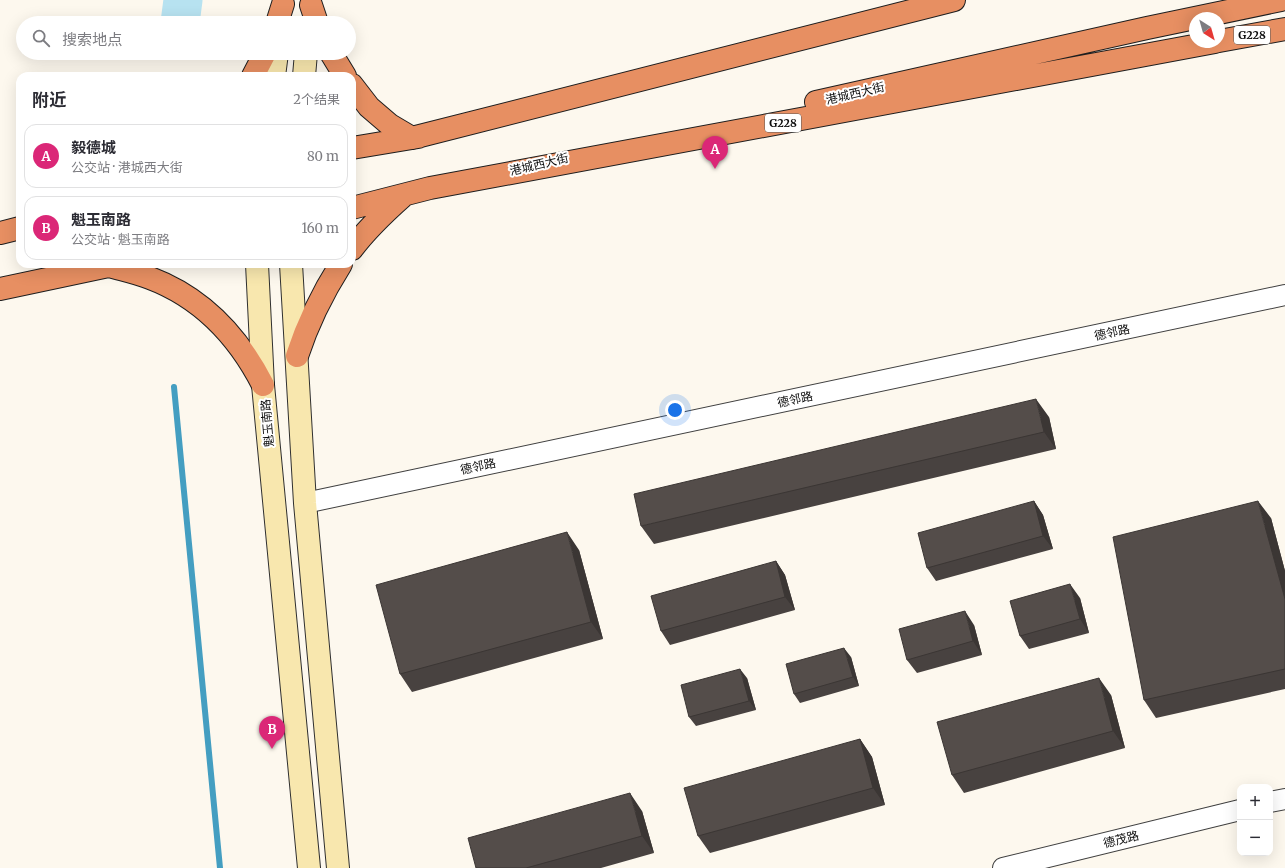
<!DOCTYPE html>
<html lang="zh">
<meta charset="utf-8">
<style>
:root{--surface:#fff;--page:#f7f7f7;--text:#2b2b33;--muted:#7c7c81;--line:#e1e1e2;--accent:#db2777}
body{margin:0;font-family:Merriweather,"Noto Sans SC",serif;background:var(--page);color:var(--text)}
.controls{position:absolute;right:12px;bottom:12px;display:grid;overflow:hidden;border-radius:8px;box-shadow:0 4px 16px #0002}
.controls button{width:36px;height:36px;display:grid;place-items:center;padding:0;border:0;border-bottom:1px solid var(--line);background:var(--surface);color:var(--text);font:20px sans-serif}
.compass{position:absolute;left:1189px;top:12px;width:36px;height:36px;border-radius:50%;background:var(--surface);box-shadow:0 4px 16px #0002;rotate:143deg}
.you{position:absolute;left:675px;top:410px;width:14px;height:14px;margin:-10px;border:3px solid #fff;border-radius:50%;background:#1a73e8;box-shadow:0 0 0 6px #1a73e833}
.badge{display:grid;place-items:center;width:26px;height:26px;border-radius:50%;background:var(--accent);color:#fff;font-size:13px;font-weight:700}
.pin{position:absolute;translate:-50% -33px;filter:drop-shadow(0 1px 2px #0008)}
.pin::after{content:'';position:absolute;top:21px;width:14px;height:12px;background:inherit;clip-path:polygon(0 0,100% 0,50% 100%)}
.list{margin:0;padding:0;list-style:none}
h2{display:flex;justify-content:space-between;align-items:center;height:52px;margin:0;padding:0 16px;font-size:17px}
h2 small{font-size:13px;font-weight:400;color:var(--muted)}
.list li{display:grid;grid-template-columns:26px 1fr auto;gap:12px;align-items:center;box-sizing:border-box;height:64px;margin:0 8px 8px;padding:0 8px;border:1px solid var(--line);border-radius:12px}
.list b{display:block;font-size:15px;white-space:nowrap}
.list p{margin:0;font-size:13px;white-space:nowrap;color:var(--muted)}
.list em{font-size:13px;font-style:normal;color:var(--muted)}
.icon{flex:none;width:22px;height:22px;fill:none;stroke:currentColor;stroke-width:2;stroke-linecap:round;stroke-linejoin:round}
.map{position:relative;flex:none;width:1285px;height:868px;overflow:hidden}
.search{position:absolute;background:var(--surface);box-shadow:0 4px 16px #0002;left:16px;top:16px;width:340px;height:44px;display:flex;align-items:center;gap:10px;box-sizing:border-box;padding:0 14px;border-radius:22px;color:var(--muted);font-size:15px}
.panel{position:absolute;background:var(--surface);box-shadow:0 4px 16px #0002;left:16px;top:72px;width:340px;height:196px;border-radius:12px}
.map>svg:first-child{display:block}
.lines{fill:none;stroke-linecap:round;stroke-linejoin:round}
.stream{stroke:#449ec1;stroke-width:6}
.river{stroke:#b7e2f0;stroke-width:39}
.street-casing{stroke:#404040;stroke-width:22}
.secondary-casing{stroke:#2f2f2f;stroke-width:24}
.highway-casing{stroke:#1e1e1e;stroke-width:24}
.street{stroke:#fff;stroke-width:20}
.secondary{stroke:#f8e7ae;stroke-width:22}
.highway{stroke:#e78f62;stroke-width:22}
.wall{fill:#484240}
.shaded-wall{fill:#3b3634}
.building{fill:#544d4a;stroke:#3b3634}
.labels{text-anchor:middle;dominant-baseline:central;stroke-width:4;stroke-linejoin:round;paint-order:stroke}
.shield{fill:#fff;stroke:#565656;stroke-width:1}
.shield-label{font-size:11px;font-weight:bold;fill:#0d0d0d}
.street-label{font-size:12px;fill:#0d0d0d;stroke:#fff}
</style>
<div class="map">
<svg width="1285" height="868" viewBox="0 0 1285 868">
<rect width="100%" height="100%" fill="#fdf8ee"/>
<g class="lines">
<!-- stream -->
<path class="stream" d="M174,387L220,868"/>
<!-- river -->
<path class="river" d="M180,23L183,0"/>
<defs>
<path id="street" d="M305,503L1285,295
M1270,802L1285,799
M1003,868L1240,810"/>
<path id="secondary" d="M274,76L277,53
M304,76L306,53
M257,264L263,385L309,868
M291,264L305,503L338,868"/>
<path id="highway" d="M311,5L317,23
M277,23L283,4
M1219,41L1285,29
M331,53L345,76
M253,76L265,53
M352,85L369,107L390,125L412,138L954,0
M816,102L1147,28L1281,0
M352,148L418,137
M352,208L430,188L1215,42
M0,233L20,228
M352,249C367,229 384,213 402,197
M109,266C123,270 137,273 150,278C203,298 238,336 263,385
M0,289L118,264
M297,356C308,322 322,294 341,264"/>
</defs>
<!-- street casing -->
<use href="#street" class="street-casing"/>
<!-- secondary casing -->
<use href="#secondary" class="secondary-casing"/>
<!-- highway casing -->
<use href="#highway" class="highway-casing"/>
<!-- street -->
<use href="#street" class="street"/>
<!-- secondary -->
<use href="#secondary" class="secondary"/>
<!-- highway -->
<use href="#highway" class="highway"/>
</g>
<!-- wall -->
<path class="wall" d="M1049,417L1056,449L654,544L641,526Z
M1034,501L1043,515L1053,549L936,581L927,568Z
M1271,518L1285,571V689L1156,718L1144,700Z
M579,550L603,639L412,692L400,674Z
M776,561L785,575L795,610L670,645L661,631Z
M1080,598L1089,633L1029,649L1020,636Z
M974,625L982,655L917,673L907,660Z
M851,657L859,686L800,703L794,694Z
M747,678L756,710L696,726L689,717Z
M1111,695L1125,748L964,793L952,775Z
M860,739L872,757L885,805L710,853L698,836Z
M642,811L654,853L601,868H476Z"/>
<!-- shaded-wall -->
<path class="shaded-wall" d="M1036,399L1049,417L1056,449L1044,432Z
M1034,501L1043,515L1053,549L1043,536Z
M1258,501L1271,518L1285,571V599Z
M567,532L579,550L603,639L591,622Z
M776,561L785,575L795,610L785,597Z
M1070,584L1080,598L1089,633L1080,619Z
M965,611L974,625L982,655L973,641Z
M844,648L851,657L859,686L853,677Z
M740,669L747,678L756,710L749,701Z
M1099,678L1111,695L1125,748L1113,731Z
M860,739L872,757L885,805L873,788Z
M630,793L642,811L654,853L642,836Z"/>
<!-- building -->
<path class="building" d="M1036,399L1044,432L641,526L634,494Z
M1034,501L1043,536L927,568L918,533Z
M1258,501L1285,599V669L1144,700L1113,537Z
M567,532L591,622L400,674L376,585Z
M776,561L785,597L661,631L651,596Z
M1070,584L1080,619L1020,636L1010,601Z
M965,611L973,641L907,660L899,629Z
M844,648L853,677L794,694L786,664Z
M740,669L749,701L689,717L681,685Z
M1099,678L1113,731L952,775L937,722Z
M860,739L873,788L698,836L684,788Z
M630,793L642,836L526,868H476L468,838Z"/>
<g class="labels">
<!-- shield labels -->
<g class="shield">
<rect x="1234" y="26" width="36" height="18" rx="3"/>
<rect x="765" y="114" width="36" height="18" rx="3"/>
</g>
<g class="shield-label">
<text x="1252" y="35">G228</text>
<text x="783" y="123">G228</text>
</g>
<!-- street labels -->
<g class="street-label">
<text transform="translate(855 93) rotate(-13)">港城西大街</text>
<text transform="translate(539 164) rotate(-13)">港城西大街</text>
<text transform="translate(1112 332) rotate(-12)">德邻路</text>
<text transform="translate(795 399) rotate(-12)">德邻路</text>
<text transform="translate(267 423) rotate(-95)">魁玉南路</text>
<text transform="translate(478 466) rotate(-12)">德邻路</text>
<text transform="translate(1121 839) rotate(-14)">德茂路</text>
</g>
</g>
</svg>
<div class="controls">
<button>+</button>
<button>−</button>
</div>
<svg class="compass" viewBox="-18 -18 36 36"><path d="M0-13l5 13h-10z" fill="#e53935"/><path d="M0 13l5-13h-10z" fill="#7c7c81"/></svg>
<div class="you"></div>
<div class="pin badge" style="left:715px;top:169px">A</div>
<div class="pin badge" style="left:272px;top:749px">B</div>
<div class="search"><svg class="icon" aria-label="search" viewBox="0 0 24 24"><circle cx="10" cy="10" r="6"/><path d="M15 15l6 6"/></svg>搜索地点</div>
<section class="panel">
<h2>附近<small>2个结果</small></h2>
<ul class="list">
<li><span class="badge">A</span><div><b>毅德城</b><p>公交站 · 港城西大街</p></div><em>80 m</em></li>
<li><span class="badge">B</span><div><b>魁玉南路</b><p>公交站 · 魁玉南路</p></div><em>160 m</em></li>
</ul>
</section>
</div>
